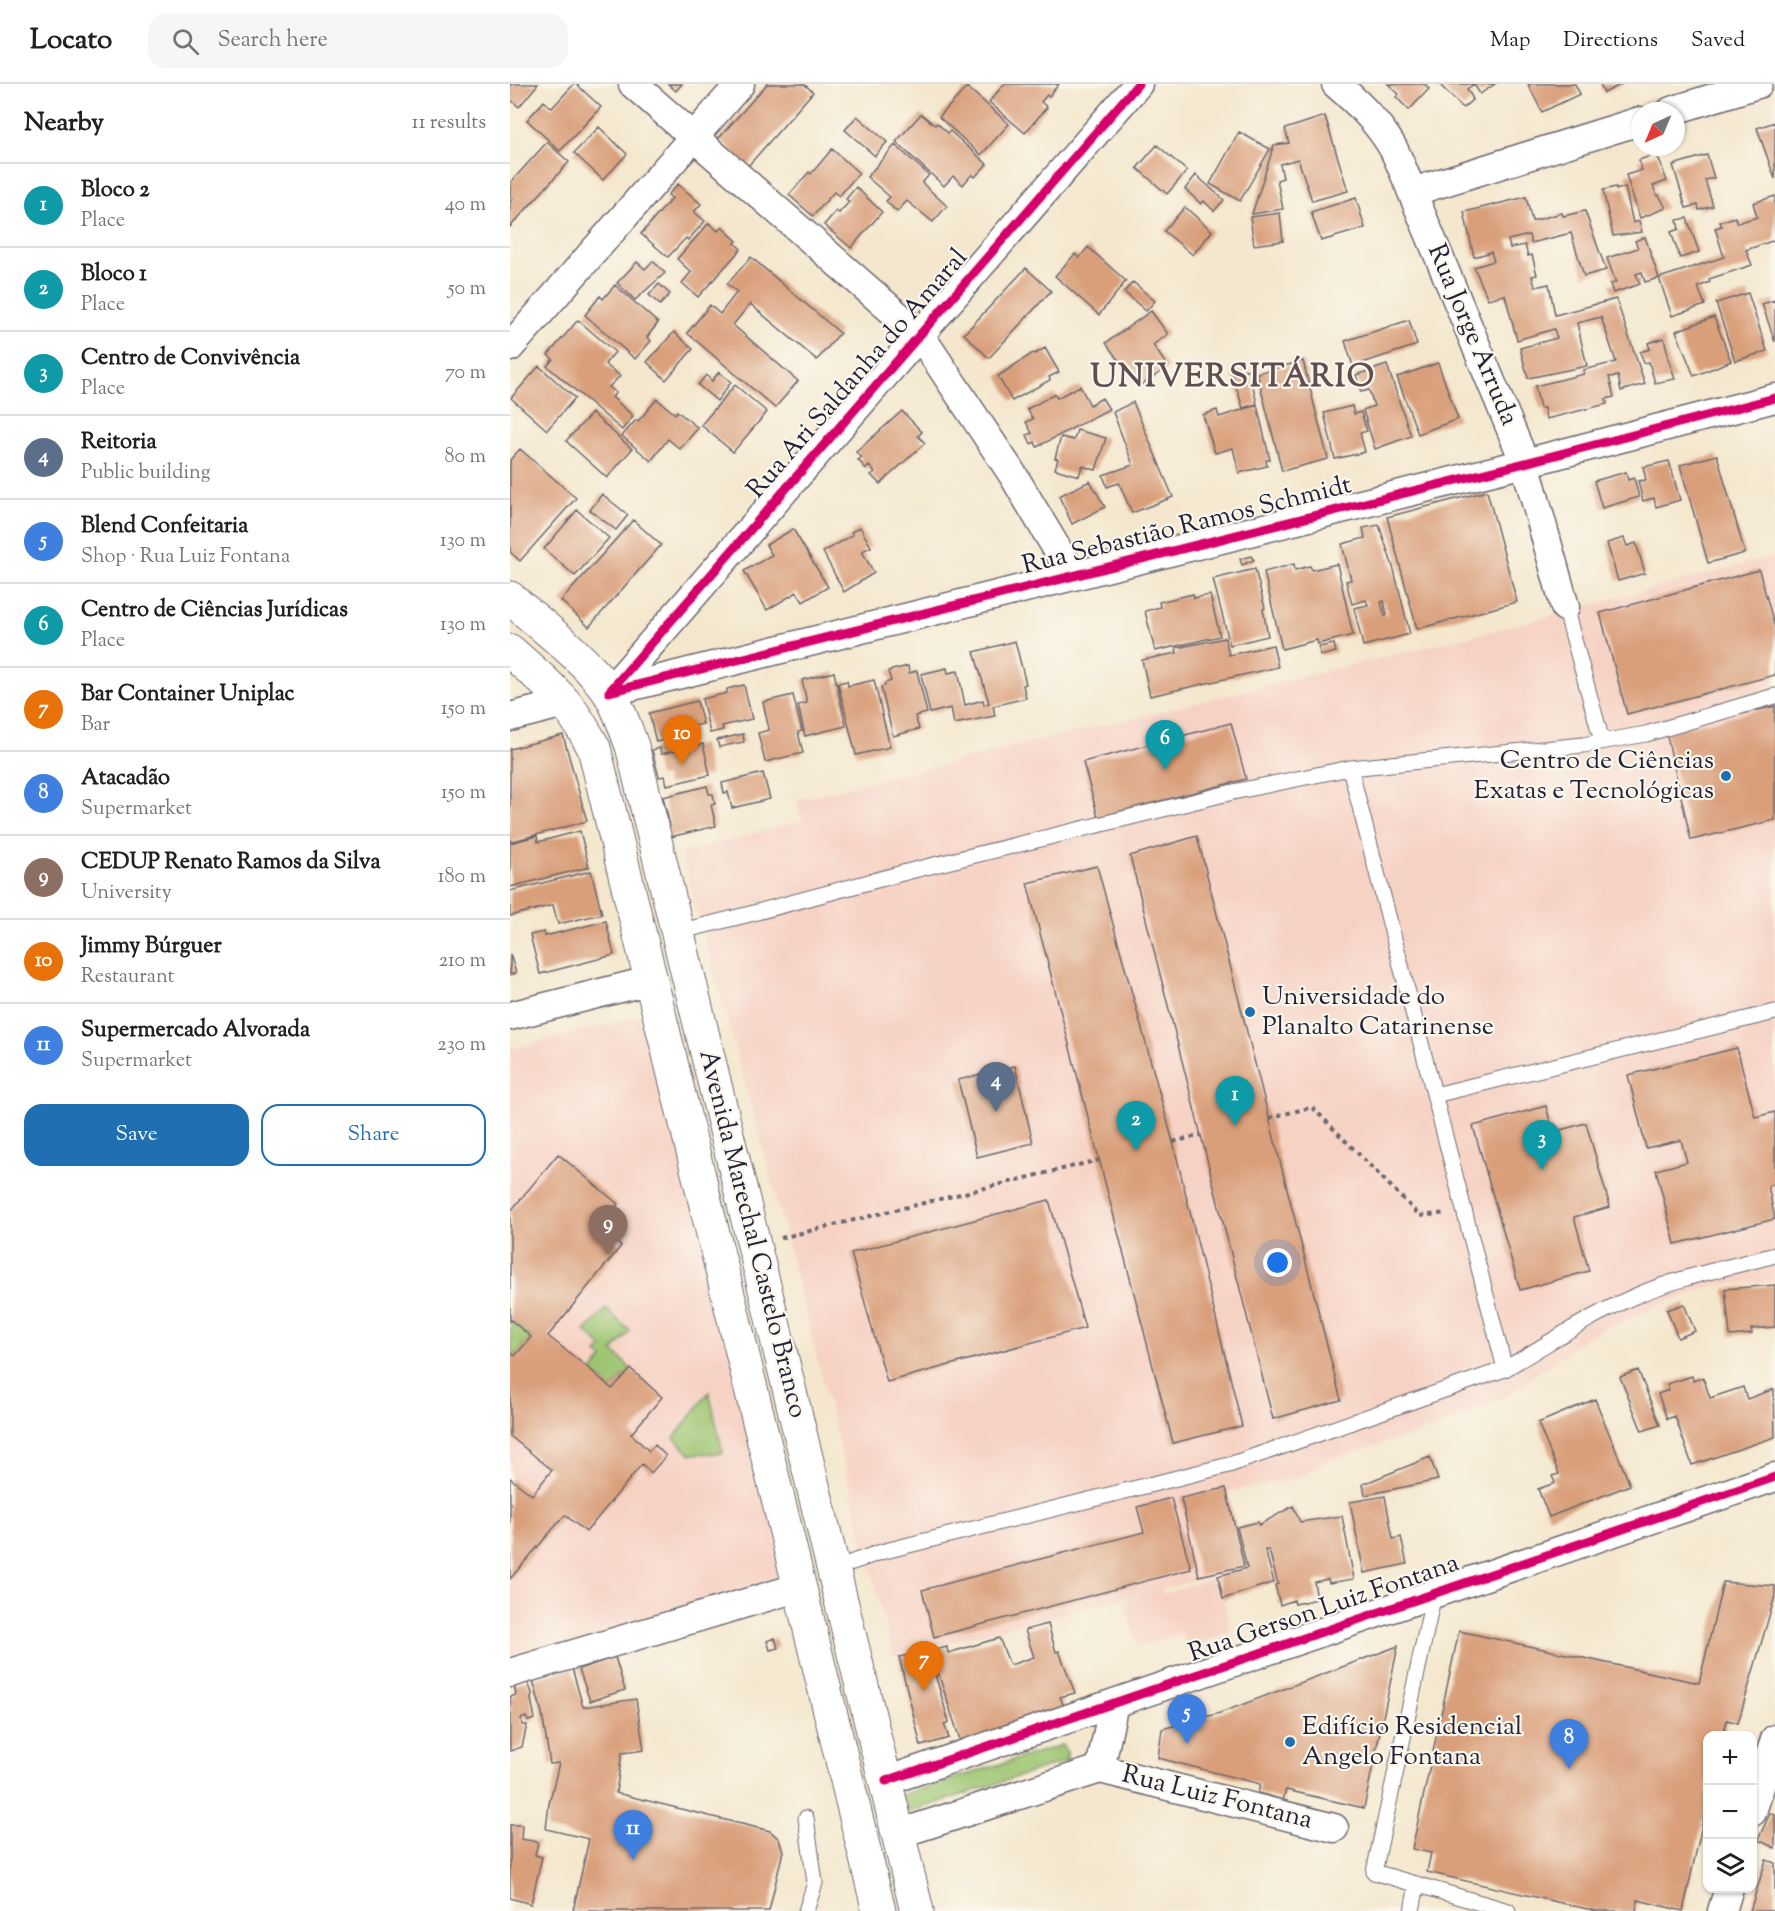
<!DOCTYPE html>
<meta charset="utf-8">
<style>
:root{--surface:#fff;--page:#f6f6f6;--text:#202124;--muted:#757577;--line:#e0e0e0;--accent:#1f6fb2}
body{margin:0;font-family:"Sorts Mill Goudy",serif;background:var(--page);color:var(--text)}
.controls{position:absolute;right:18px;bottom:18px;display:grid;overflow:hidden;border-radius:12px;box-shadow:0 2px 4px #0004}
.controls button{width:54px;height:54px;display:grid;place-items:center;padding:0;border:0;border-bottom:2px solid var(--line);background:var(--surface);color:var(--text);font:30px sans-serif}
.compass{position:absolute;left:1121px;top:18px;width:54px;height:54px;border-radius:50%;background:var(--surface);box-shadow:0 2px 4px #0004;rotate:224deg}
.you{position:absolute;left:768px;top:1179px;width:21px;height:21px;margin:-15px;border:4px solid #fff;border-radius:50%;background:#1a73e8;box-shadow:0 0 0 9px #1a73e833}
.badge{display:grid;place-items:center;width:39px;height:39px;border-radius:50%;background:var(--accent);color:#fff;font-size:20px;font-weight:700}
.pin{position:absolute;translate:-50% -50px;filter:drop-shadow(0 2px 3px #0008)}
.pin::after{content:'';position:absolute;top:32px;width:21px;height:18px;background:inherit;clip-path:polygon(0 0,100% 0,50% 100%)}
.list{margin:0;padding:0;list-style:none}
h2{display:flex;justify-content:space-between;align-items:center;height:78px;margin:0;padding:0 24px;font-size:26px}
h2 small{font-size:20px;font-weight:400;color:var(--muted)}
.list li{display:grid;grid-template-columns:39px 1fr auto;gap:18px;align-items:center;box-sizing:border-box;height:84px;padding:0 24px;border-top:2px solid var(--line)}
.list b{display:block;font-size:22px;white-space:nowrap}
.list p{margin:0;font-size:20px;white-space:nowrap;color:var(--muted)}
.list em{font-size:20px;font-style:normal;color:var(--muted)}
.actions{display:flex;gap:12px;padding:18px 24px}
.actions a{flex:1;padding:14px 0;border:2px solid var(--accent);border-radius:18px;text-align:center;font-size:21px;color:var(--accent)}
.actions .main{background:var(--accent);color:#fff}
.icon{flex:none;width:33px;height:33px;fill:none;stroke:currentColor;stroke-width:2;stroke-linecap:round;stroke-linejoin:round}
.map{position:relative;flex:none;width:1265px;height:1827px;overflow:hidden}
header{display:flex;align-items:center;gap:36px;box-sizing:border-box;height:84px;padding:0 30px;background:var(--surface);border-bottom:2px solid var(--line)}
header strong{font-size:28px}
nav{display:flex;gap:33px;margin-inline-start:auto;font-size:21px}
.search{width:420px;height:54px;background:var(--page);display:flex;align-items:center;gap:15px;box-sizing:border-box;padding:0 21px;border-radius:18px;color:var(--muted);font-size:22px}
main{display:flex}
aside{flex:1;background:var(--surface)}
.map>svg:first-child{display:block}
.built{fill:#f6d2c4}
.green{fill:#9dc571;stroke:#607456;stroke-width:1.5}
.building{fill:#d99f7a;fill-rule:evenodd}
.lines{fill:none;stroke-linecap:round;stroke-linejoin:round}
.lane-casing{stroke:#6c676e;stroke-width:17}
.street-casing{stroke:#6c676e;stroke-width:31}
.secondary-casing{stroke:#6c676e;stroke-width:35}
.path{stroke:#6c676e;stroke-width:4;stroke-dasharray:4.5 4.5;stroke-linecap:butt}
.lane{stroke:#fff;stroke-width:15}
.street{stroke:#fff;stroke-width:28}
.secondary{stroke:#fff;stroke-width:33}
.cycleway-casing{stroke:#fbf7ec;stroke-width:13}
.cycleway{stroke:#d6006c;stroke-width:9}
.poi-dot{fill:#1f6fb2;stroke:#fbf7ec;stroke-width:2}
.labels{text-anchor:middle;dominant-baseline:central;stroke-width:4.5;stroke-linejoin:round;paint-order:stroke}
.street-label{font-size:26px;fill:#22223b;stroke:#fbf7ec}
.poi-label{font-size:26px;fill:#22223b;stroke:#fbf7ec;text-anchor:start}
.district-label{font-size:32px;font-weight:bold;letter-spacing:1.5px;fill:#624e51;stroke:#fbf7ec}
</style>
<header>
<strong>Locato</strong>
<div class="search"><svg class="icon" aria-label="search" viewBox="0 0 24 24"><circle cx="10" cy="10" r="6"/><path d="M15 15l6 6"/></svg>Search here</div>
<nav><a>Map</a><a>Directions</a><a>Saved</a></nav>
</header>
<main>
<aside>
<h2>Nearby<small>11 results</small></h2>
<ul class="list">
<li><span class="badge" style="background:#0f9aa8">1</span><div><b>Bloco 2</b><p>Place</p></div><em>40 m</em></li>
<li><span class="badge" style="background:#0f9aa8">2</span><div><b>Bloco 1</b><p>Place</p></div><em>50 m</em></li>
<li><span class="badge" style="background:#0f9aa8">3</span><div><b>Centro de Convivência</b><p>Place</p></div><em>70 m</em></li>
<li><span class="badge" style="background:#5c6f8a">4</span><div><b>Reitoria</b><p>Public building</p></div><em>80 m</em></li>
<li><span class="badge" style="background:#3f7fe0">5</span><div><b>Blend Confeitaria</b><p>Shop · Rua Luiz Fontana</p></div><em>130 m</em></li>
<li><span class="badge" style="background:#0f9aa8">6</span><div><b>Centro de Ciências Jurídicas</b><p>Place</p></div><em>130 m</em></li>
<li><span class="badge" style="background:#e8710a">7</span><div><b>Bar Container Uniplac</b><p>Bar</p></div><em>150 m</em></li>
<li><span class="badge" style="background:#3f7fe0">8</span><div><b>Atacadão</b><p>Supermarket</p></div><em>150 m</em></li>
<li><span class="badge" style="background:#8d6e63">9</span><div><b>CEDUP Renato Ramos da Silva</b><p>University</p></div><em>180 m</em></li>
<li><span class="badge" style="background:#e8710a">10</span><div><b>Jimmy Búrguer</b><p>Restaurant</p></div><em>210 m</em></li>
<li><span class="badge" style="background:#3f7fe0">11</span><div><b>Supermercado Alvorada</b><p>Supermarket</p></div><em>230 m</em></li>
</ul>
<div class="actions"><a class="main">Save</a><a>Share</a></div>
</aside>
<div class="map">
<svg width="1265" height="1827" viewBox="0 0 1265 1827">
<rect width="100%" height="100%" fill="#fbf7ec"/>
<filter id="ink" filterUnits="userSpaceOnUse"><feTurbulence type="fractalNoise" baseFrequency=".0167" numOctaves="2"/><feDisplacementMap in="SourceGraphic" scale="12" xChannelSelector="R" yChannelSelector="G"/><feConvolveMatrix kernelMatrix="1 2 1 2 8 2 1 2 1" color-interpolation-filters="sRGB"/></filter>
<filter id="wash" filterUnits="userSpaceOnUse"><feTurbulence type="fractalNoise" baseFrequency=".008" numOctaves="4" result="noise"/><feDisplacementMap in="SourceGraphic" scale="24" xChannelSelector="R" yChannelSelector="G"/><feGaussianBlur stdDeviation="1.35" result="paint"/><feColorMatrix in="noise" values="0 0 0 0 0 0 0 0 0 0 0 0 0 0 0 0 0 1.4 0 .05"/><feComposite in="paint" operator="in"/></filter>
<g filter="url(#wash)">
<rect width="100%" height="100%" fill="#f4e7ce"/>
<!-- built -->
<path class="built" d="M1265,472V1197L1203,1201L1151,1221L1078,1252L1000,1310L933,1342L816,1377L790,1393L718,1408L736,1484L651,1505L653,1510L708,1492L721,1547L677,1564L672,1549L628,1563L615,1522L619,1521L617,1515L641,1507L383,1572L259,1087L171,769L292,737L287,716L1018,538Z
M137,930L278,1497L0,1578V965Z"/>
<!-- green -->
<path class="green" d="M96,1225L120,1247L103,1267L121,1285L102,1305L82,1287L93,1275L87,1269L93,1264L75,1247Z
M1,1236L21,1253L5,1272L0,1268Z
M199,1308L213,1369L180,1370L164,1354Z
M552,1661L557,1668V1677L399,1728L391,1711Z"/>
<g id="blocks">
<!-- building -->
<path class="building" d="M0,0H28L9,23L0,15Z
M64,0H66L91,23L50,67L17,36L34,17L42,24Z
M158,0H172L166,7Z
M257,0H294L303,8L238,82L208,55Z
M494,0H549L539,12L537,11L531,18L537,23L515,49L479,18Z
M878,0H915L919,5L899,26L886,13L889,10Z
M929,0H964L957,5L963,15L953,24Z
M964,0H985L970,10Z
M1018,0H1065L1070,10L1032,28Z
M1090,0H1112L1094,9Z
M457,3L499,40L471,71L429,33Z
M411,30L425,41L427,39L438,49L440,47L477,80L465,93L462,90L453,101L443,92L434,102L386,58Z
M347,32L377,58L365,72L335,46Z
M815,32L838,107L802,117L788,75L770,80L773,94L767,96L773,125L742,130L764,61L779,59L775,45Z
M1265,38V95L1247,44Z
M89,43L117,70L93,96L64,69Z
M729,48L760,65L730,117L700,100Z
M37,58L59,78L0,143V118L3,115L0,113V99Z
M385,61L419,91L412,99L437,122L423,138L397,117L387,128L376,117L380,113L357,93Z
M647,61L677,87L657,110L627,84Z
M322,65L349,89L329,112L324,108L303,132L279,111L299,88L301,90Z
M1147,70L1157,97L1143,102L1147,112L1149,111L1156,124L1130,134L1116,91L1132,86L1129,76Z
M1197,71L1204,94L1195,96L1203,122L1189,126L1188,121L1176,124L1163,81Z
M686,91L714,116L704,127L694,117L691,120L675,105Z
M168,100L191,120L184,128L195,137L178,156L176,154L158,173L131,150L162,114L158,111Z
M346,103L372,128L341,164L314,141L326,127L329,129L339,118L336,115Z
M1106,103V106L1115,103L1123,139L1129,137L1132,148L1103,152L1093,106Z
M1265,112V156L1236,166L1242,181L1199,195L1200,198L1188,203L1195,221L1162,232L1149,194L1214,173L1205,144L1212,142L1210,138L1225,133L1227,139L1247,133L1243,119Z
M1016,113L1022,137L1052,129L1053,132L1075,127L1096,186L1074,192L1061,149L1021,159L1019,151L998,156L1000,164L1015,161L1018,172L1022,171L1027,191L1022,192L1025,203L1039,200L1045,231L1106,215L1135,300L1111,307L1108,292L1099,293L1104,313L1096,315L1097,320L1036,335L1034,324H1030L1025,302L1074,290L1073,286L1106,278L1091,233L1067,239L1077,282L1018,294L1010,264L1047,254L1044,245L1007,256L995,211L978,215L964,183L984,177L981,168L964,173L954,128Z
M846,114L855,144L811,157L801,128Z
M675,123L702,147L683,171L654,147Z
M770,129L773,157L744,161L740,133Z
M1177,134L1189,168L1170,174L1161,148L1169,145L1167,136Z
M199,139L208,147L212,143L227,157L225,159L231,165L188,213L172,199L181,188L167,175Z
M1135,153L1149,194L1135,198L1132,188L1126,190L1130,200L1103,209L1100,200L1106,199L1097,174L1128,164L1125,157Z
M578,163L616,197L589,231L545,192L565,170L569,174Z
M241,173L330,249L307,276L240,220L223,241L288,297L265,324L177,249L200,221L210,230L227,208L217,200Z
M143,177L155,189L125,216L107,199L127,178L135,185Z
M516,184L541,207L479,274L454,250Z
M623,198L645,217L636,227L614,208Z
M149,200L160,210L150,221L139,211Z
M105,201L148,239L137,253L141,257L125,275L75,231L90,212L93,215Z
M1238,209L1257,267L1225,277L1206,219Z
M1265,216V258L1252,220Z
M641,227L658,250L643,261L658,283L628,303L596,259Z
M1204,233L1221,277L1184,292L1166,247Z
M68,236L105,268L95,280L110,292L99,303L106,309L102,313L123,332L112,346L37,282L43,275L38,271Z
M899,236L907,261L843,282L835,257Z
M164,248L183,265L156,296L137,278Z
M1154,254L1158,270L1157,271L1165,295L1145,299L1139,278L1134,279L1130,268L1140,265L1138,259Z
M535,264L549,288L539,293L540,296L502,317L488,292L523,269L525,270Z
M793,277L818,375L772,387L747,289Z
M928,279L948,335L908,350L887,293Z
M877,281L901,352L865,365L853,326L864,322L859,306L851,308L846,291Z
M29,282L65,314L37,346L1,314Z
M739,285L747,320L733,324L722,290Z
M209,288L221,298L207,317L188,301L196,291L202,297Z
M225,301L257,328L223,368L191,341Z
M570,302L580,321L592,314L599,325L527,363L525,358L521,360L517,351L522,349L516,338L523,335L517,325L545,310L547,314Z
M147,315L165,330L167,327L188,344L170,365L158,355L141,377L112,352L126,336L128,337Z
M623,318L663,413L622,429L609,399L597,403L593,391L623,381L603,328Z
M747,321L760,376H756L757,382L729,389L723,364L705,369L693,331L707,326L709,333Z
M842,322L844,330L851,328L857,347L850,349L855,368L825,375L814,329Z
M392,327L412,348L408,352L415,359L370,400L361,391L365,388L359,382L356,385L348,376L352,374L346,368Z
M82,329L122,365L97,394L56,357Z
M567,346L596,354L586,386L572,382L569,392L545,385L548,375L545,374L551,353L564,356Z
M10,365L66,414L10,477L0,468V376Z
M1207,371L1235,469L1198,479L1170,381Z
M1159,377L1170,416L1146,423L1144,414L1133,417L1128,397L1136,396L1133,383Z
M1116,388L1118,396L1124,394L1129,413L1092,424L1084,397Z
M580,397L595,423L562,440L549,412Z
M977,407L1007,518L907,545L877,433Z
M92,410L118,431L106,446L80,426Z
M67,426L99,454L65,492L34,465Z
M123,436L151,461L79,543L51,517Z
M869,441L884,486L900,550L853,562L844,524L858,521L856,516L842,520L836,497L841,496L832,460L855,454L853,444ZM874,517L877,531L875,532L871,518Z
M350,443L361,463L352,467L364,489L334,508L313,468L343,451L341,448Z
M283,445L318,503L293,518L287,508L257,526L234,487L262,471L256,461Z
M1114,454L1117,462L1126,459L1135,489L1108,497L1097,459Z
M741,472L744,476L732,481L730,475Z
M784,480L785,486L800,482L802,486L827,480L843,551L808,560L807,556L772,565L754,488Z
M745,485L755,524L753,525L758,552L720,561L703,495Z
M1249,486L1265,544V591L1117,630L1090,529Z
M683,510L684,514L700,511L710,552L645,567L635,527L650,523L649,518Z
M715,554L719,571L763,561L768,583L640,612L632,576L667,569L666,564Z
M505,557L516,600L513,601L516,614L483,622L485,632L444,640L441,624L420,629L411,590L437,584L438,589L448,587L455,621L473,616L474,621L479,619L464,568Z
M824,560L826,568L810,572L809,563Z
M398,582L399,589L407,587L417,629L405,632L409,645L383,652L371,603L375,602V599L381,597L378,587Z
M324,588L336,642L295,652L288,621L297,619L292,596Z
M364,596L380,663L346,671L328,599L337,597L338,602Z
M234,601L242,635L212,642L213,646L200,649L192,615L217,609V605Z
M283,611L292,647L288,648L293,669L255,678L248,649L259,646L253,618Z
M187,617L193,640L184,642L185,648L146,658L139,629Z
M1265,622V736L1181,756L1156,648Z
M721,639L736,695L588,733L573,678Z
M233,650L234,658L209,663L207,656Z
M53,651L77,737L0,758V665Z
M193,660L200,691L157,701L155,692L149,693L142,666L150,664L151,670Z
M253,689L260,715L222,724L218,708L214,709L212,699Z
M197,702L199,710H203L205,720L201,721L206,742L156,754L154,743L160,742L153,713Z
M70,747L79,783L0,803V759L27,752L28,758Z
M687,752L831,1316L763,1335L620,772Z
M587,782L663,1058L732,1342L663,1359L517,799Z
M81,787L92,830L48,840L43,821L0,832V807Z
M96,837L104,871L30,890L20,851L34,848L35,852Z
M0,870L6,889L0,891Z
M1227,964L1245,1033L1265,1028V1100L1258,1102L1265,1135L1165,1160L1146,1086L1177,1078L1171,1056L1136,1064L1118,991Z
M505,982L523,1059L467,1073L448,996Z
M1036,1022L1043,1048L1076,1039L1100,1123L1064,1133L1079,1187L1010,1206L963,1042Z
M48,1070L108,1120L88,1144L111,1162L38,1252L82,1287L102,1305L121,1285L152,1313L121,1350L139,1367L145,1361L156,1372L141,1389L132,1380L76,1448L55,1431L0,1495V1394L22,1411L42,1386L0,1352V1268L5,1272L21,1253L1,1236L0,1237V1128Z
M539,1116L575,1244L377,1298L341,1169Z
M1265,1201V1243L1241,1245L1242,1250L1220,1252L1215,1205Z
M1174,1220L1185,1247L1168,1254L1157,1226Z
M1128,1286L1150,1341L1132,1347L1110,1293Z
M1182,1292L1183,1297L1193,1293L1200,1314L1233,1303L1237,1315L1264,1305L1265,1353L1182,1381L1165,1332L1157,1335L1148,1310L1159,1306L1157,1300Z
M1085,1315L1120,1401L1039,1433L1028,1405L1045,1399L1042,1392L1049,1390L1028,1339Z
M920,1373L928,1396L855,1411L853,1400Z
M716,1404L734,1482L689,1492L671,1414Z
M875,1412L883,1455L891,1453L897,1480L854,1489L840,1418Z
M661,1414L681,1485L424,1553L412,1506L634,1448L627,1423Z
M783,1422L790,1438L832,1432L844,1495L819,1499L818,1495L804,1498L807,1515L785,1520L784,1516L770,1521L765,1501L768,1500L759,1466H755L764,1498L713,1515L708,1492L737,1484L727,1443L748,1438L749,1441Z
M1213,1498L1265,1502V1512L1228,1639L1217,1636L1213,1652H1197V1719L1173,1827L1128,1816L1126,1827H1086L917,1788L921,1769L902,1765L949,1547L1189,1599Z
M538,1540L546,1568L549,1567L565,1609L550,1613L555,1625L451,1659L421,1567L437,1563L438,1569L489,1554L500,1581L524,1573L515,1546Z
M265,1554L268,1564L260,1566L257,1557Z
M888,1562L854,1724L776,1706L773,1716L748,1709L750,1700L648,1674L652,1645L710,1629Z
M406,1569L408,1576L420,1573L439,1638L434,1640L439,1654L411,1662L389,1573Z
M105,1573L115,1606L80,1617L69,1585Z
M62,1584L73,1623L126,1615L134,1666L112,1669L106,1709L260,1747L269,1755L273,1767L259,1827H63L79,1755L36,1745L39,1720L49,1679L40,1680L32,1629L23,1596Z
M17,1596L22,1609L21,1615L25,1635L18,1637L16,1633L11,1635L12,1641H17L12,1663L0,1667V1613L6,1611L4,1600Z
M1260,1729L1265,1731V1764L1248,1756Z
M0,1741H12L11,1755L28,1758L25,1771L32,1773L21,1820L0,1814Z
M1256,1776L1265,1779V1827H1240Z"/>
</g>
</g>
<g filter="url(#ink)">
<use href="#blocks" fill-opacity="0" stroke="#6c676e" stroke-width="1.5"/>
<g class="lines">
<defs>
<path id="lane" d="M1055,523L1092,657
M840,684L1073,661L1136,650L1265,612
M168,848L236,831L404,786L723,708L840,684L995,1285L719,1381L371,1468L323,1485
M925,1011L1265,928
M995,1285C1037,1260 1078,1233 1123,1213C1168,1193 1218,1184 1265,1171
M924,1510L864,1788L998,1827
M296,1734L305,1799L296,1827
M902,1827L907,1800"/>
<path id="street" d="M123,0L410,251L503,391L563,492
M826,0C848,19 868,38 883,64C890,78 896,93 902,108L1015,379L1055,523
M1161,27L1248,0
M902,108L1130,37
M0,263L230,0
M99,608L1015,379L1265,314
M99,608L628,0
M0,633L55,619
M0,932L142,896
M0,1589L290,1503
M590,1685L824,1744
M376,1697L1265,1393
M1242,1728L1265,1655
M388,1750L590,1685L604,1619
M1212,1827L1219,1804"/>
<path id="secondary" d="M0,514C33,543 72,571 98,607C109,623 115,644 122,662L407,1827
M0,567C19,584 39,600 55,619C67,633 75,648 84,664L369,1827"/>
</defs>
<!-- lane casing -->
<use href="#lane" class="lane-casing"/>
<!-- street casing -->
<use href="#street" class="street-casing"/>
<!-- secondary casing -->
<use href="#secondary" class="secondary-casing"/>
<!-- path -->
<path class="path" d="M759,1034L802,1023L910,1132L936,1129
M663,1058L691,1051
M271,1154L589,1076"/>
<!-- lane -->
<use href="#lane" class="lane"/>
<!-- street -->
<use href="#street" class="street"/>
<!-- secondary -->
<use href="#secondary" class="secondary"/>
<defs>
<path id="cycleway" d="M99,608L1015,379L1265,314
M99,608L628,0
M376,1697L1265,1393"/>
</defs>
<!-- cycleway casing -->
<use href="#cycleway" class="cycleway-casing"/>
<!-- cycleway -->
<use href="#cycleway" class="cycleway"/>
</g>
</g>
<!-- markers -->
<g class="poi-dot">
<circle cx="1216" cy="692" r="6"/>
<circle cx="740" cy="928" r="6"/>
<circle cx="780" cy="1658" r="6"/>
</g>
<g class="labels">
<!-- street labels -->
<g class="street-label">
<text transform="translate(962 251) rotate(67)">Rua Jorge Arruda</text>
<text transform="translate(348 290) rotate(-49)">Rua Ari Saldanha do Amaral</text>
<text transform="translate(677 442) rotate(-14)">Rua Sebastião Ramos Schmidt</text>
<text transform="translate(242 1150) rotate(76)">Avenida Marechal Castelo Branco</text>
<text transform="translate(814 1525) rotate(-19)">Rua Gerson Luiz Fontana</text>
<text transform="translate(707 1714) rotate(14)">Rua Luiz Fontana</text>
</g>
<!-- poi labels -->
<g class="poi-label">
<text x="1204" y="677" text-anchor="end">Centro de Ciências<tspan x="1204" dy="30">Exatas e Tecnológicas</tspan></text>
<text x="752" y="913">Universidade do<tspan x="752" dy="30">Planalto Catarinense</tspan></text>
<text x="792" y="1643">Edifício Residencial<tspan x="792" dy="30">Angelo Fontana</tspan></text>
</g>
<!-- district labels -->
<g class="district-label">
<text x="723" y="294">UNIVERSITÁRIO</text>
</g>
</g>
</svg>
<div class="controls">
<button>+</button>
<button>−</button>
<button><svg class="icon" aria-label="layers" viewBox="0 0 24 24"><path d="M12 4l9 5-9 5-9-5zM3 14l9 5 9-5"/></svg></button>
</div>
<svg class="compass" viewBox="-18 -18 36 36"><path d="M0-13l5 13h-10z" fill="#e53935"/><path d="M0 13l5-13h-10z" fill="#757577"/></svg>
<div class="you"></div>
<div class="pin badge" style="left:725px;top:1042px;background:#0f9aa8">1</div>
<div class="pin badge" style="left:626px;top:1067px;background:#0f9aa8">2</div>
<div class="pin badge" style="left:1032px;top:1086px;background:#0f9aa8">3</div>
<div class="pin badge" style="left:486px;top:1028px;background:#5c6f8a">4</div>
<div class="pin badge" style="left:677px;top:1660px;background:#3f7fe0">5</div>
<div class="pin badge" style="left:655px;top:686px;background:#0f9aa8">6</div>
<div class="pin badge" style="left:414px;top:1607px;background:#e8710a">7</div>
<div class="pin badge" style="left:1059px;top:1685px;background:#3f7fe0">8</div>
<div class="pin badge" style="left:98px;top:1171px;background:#8d6e63">9</div>
<div class="pin badge" style="left:172px;top:681px;background:#e8710a">10</div>
<div class="pin badge" style="left:123px;top:1776px;background:#3f7fe0">11</div>
</div>
</main>
